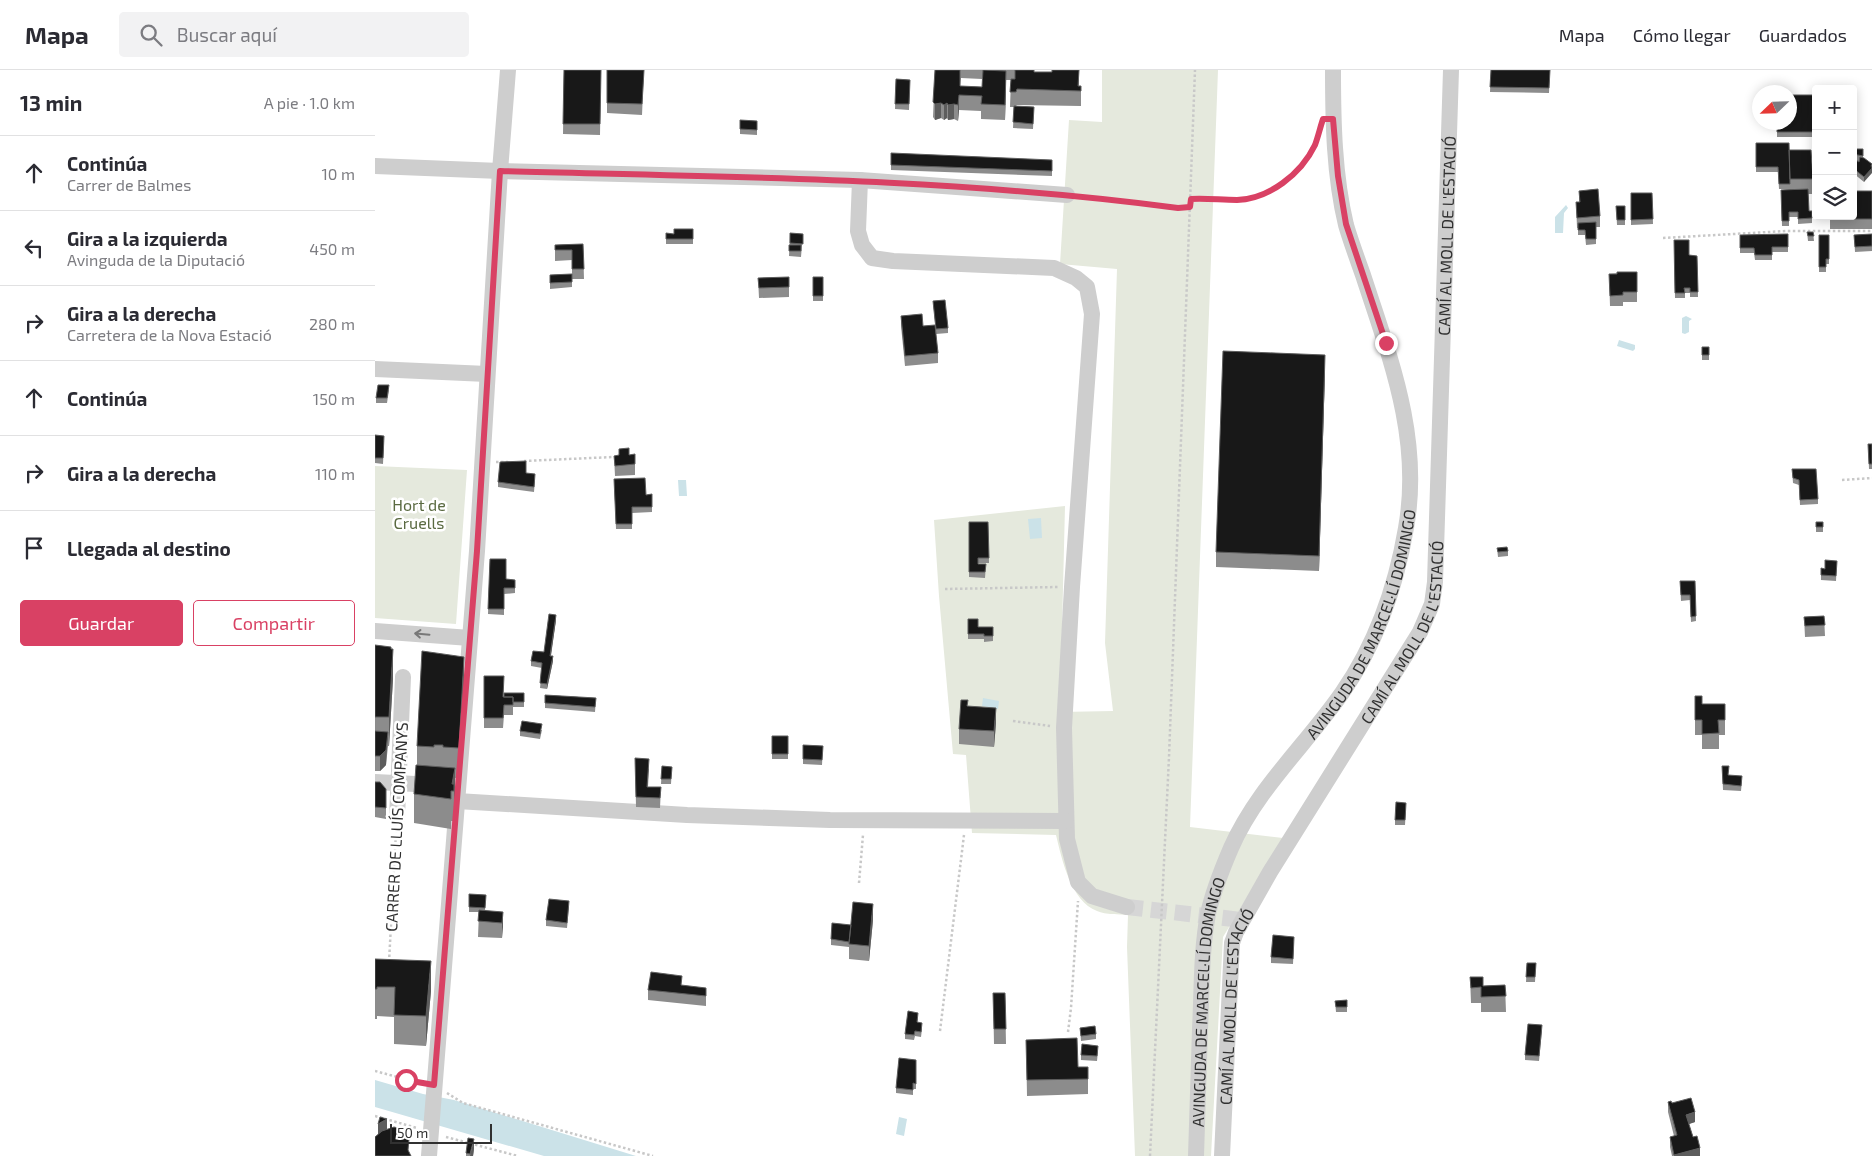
<!DOCTYPE html>
<html lang="es">
<meta charset="utf-8">
<style>
:root{--surface:#fff;--page:#f2f2f3;--text:#2b2b33;--muted:#7c7c81;--line:#e1e1e2;--accent:#d94164}
body{margin:0;font-family:"Exo 2",sans-serif;background:var(--page);color:var(--text)}
.controls{position:absolute;right:15px;top:15px;display:grid;overflow:hidden;border-radius:5px;box-shadow:0 2px 12px #0003}
.controls button{width:45px;height:45px;display:grid;place-items:center;padding:0;border:0;border-bottom:1px solid var(--line);background:var(--surface);color:var(--text);font:25px sans-serif}
.compass{position:absolute;left:1377px;top:15px;width:45px;height:45px;border-radius:50%;background:var(--surface);box-shadow:0 2px 12px #0003;rotate:247deg}
.scale{position:absolute;left:15px;bottom:12px;width:102px;box-sizing:border-box;padding-left:5px;border:2px solid #313131;border-top:0;font-size:14px;line-height:18px;white-space:nowrap;color:#313131;-webkit-text-stroke:4px #fff;paint-order:stroke}
.stop{position:absolute;width:15px;height:15px;margin:-11px;border:4px solid #d94164;border-radius:50%;background:#fff}
.stop.end{background:#d94164;border-color:#fff;box-shadow:0 1px 5px #0008}
.list{margin:0;padding:0;list-style:none}
h2{display:flex;justify-content:space-between;align-items:center;height:65px;margin:0;padding:0 20px;font-size:21px}
h2 small{font-size:16px;font-weight:400;color:var(--muted)}
.list li{display:grid;grid-template-columns:32px 1fr auto;gap:15px;align-items:center;box-sizing:border-box;height:75px;padding:0 20px;border-top:1px solid var(--line)}
.list b{display:block;font-size:19px;white-space:nowrap}
.list p{margin:0;font-size:16px;white-space:nowrap;color:var(--muted)}
.list em{font-size:16px;font-style:normal;color:var(--muted)}
.actions{display:flex;gap:10px;padding:15px 20px}
.actions a{flex:1;padding:11px 0;border:1px solid var(--accent);border-radius:5px;text-align:center;font-size:18px;color:var(--accent)}
.actions .main{background:var(--accent);color:#fff}
.icon{flex:none;width:28px;height:28px;fill:none;stroke:currentColor;stroke-width:2;stroke-linecap:round;stroke-linejoin:round}
.map{position:relative;flex:none;width:1497px;height:1086px;overflow:hidden}
header{display:flex;align-items:center;gap:30px;box-sizing:border-box;height:70px;padding:0 25px;background:var(--surface);border-bottom:1px solid var(--line)}
header strong{font-size:24px}
nav{display:flex;gap:28px;margin-inline-start:auto;font-size:18px}
.search{width:350px;height:45px;background:var(--page);display:flex;align-items:center;gap:12px;box-sizing:border-box;padding:0 18px;border-radius:5px;color:var(--muted);font-size:19px}
main{display:flex}
aside{flex:1;background:var(--surface)}
.map>svg:first-child{display:block}
.green{fill:#e5e9dd}
.water{fill:#cbe2e8}
.lines{fill:none;stroke-linecap:round;stroke-linejoin:round}
.minor-tunnel{stroke:#d6d6d6;stroke-width:16;stroke-dasharray:16 8;stroke-linecap:butt}
.path{stroke:#c8c8c8;stroke-width:2.5;stroke-dasharray:2.5 2.5;stroke-linecap:butt}
.minor{stroke:#cecece;stroke-width:16}
.wall{fill:#8c8c8c;fill-rule:evenodd}
.shaded-wall{fill:#5d5d5d}
.building{fill:#181818;stroke:#5d5d5d}
.oneway{stroke:#787878}
.route{stroke:#d94164;stroke-width:6}
.labels{text-anchor:middle;dominant-baseline:central;stroke-width:5;stroke-linejoin:round;paint-order:stroke}
.street-label{font-size:16px;fill:#313131;stroke:#fff}
.park-label{font-size:16px;fill:#5a6a41;stroke:#fff}
</style>
<header>
<strong>Mapa</strong>
<div class="search"><svg class="icon" aria-label="search" viewBox="0 0 24 24"><circle cx="10" cy="10" r="6"/><path d="M15 15l6 6"/></svg>Buscar aquí</div>
<nav><a>Mapa</a><a>Cómo llegar</a><a>Guardados</a></nav>
</header>
<main>
<aside>
<h2>13 min<small>A pie · 1.0 km</small></h2>
<ul class="list">
<li><svg class="icon" aria-label="ahead" viewBox="0 0 24 24"><path d="M12 20V5M6 11l6-6 6 6"/></svg><div><b>Continúa</b><p>Carrer de Balmes</p></div><em>10 m</em></li>
<li><svg class="icon" aria-label="left" viewBox="0 0 24 24"><path d="M17 20v-9H6M10 6l-5 5 5 5"/></svg><div><b>Gira a la izquierda</b><p>Avinguda de la Diputació</p></div><em>450 m</em></li>
<li><svg class="icon" aria-label="right" viewBox="0 0 24 24"><path d="M7 20v-9h11M14 6l5 5-5 5"/></svg><div><b>Gira a la derecha</b><p>Carretera de la Nova Estació</p></div><em>280 m</em></li>
<li><svg class="icon" aria-label="ahead" viewBox="0 0 24 24"><path d="M12 20V5M6 11l6-6 6 6"/></svg><div><b>Continúa</b></div><em>150 m</em></li>
<li><svg class="icon" aria-label="right" viewBox="0 0 24 24"><path d="M7 20v-9h11M14 6l5 5-5 5"/></svg><div><b>Gira a la derecha</b></div><em>110 m</em></li>
<li><svg class="icon" aria-label="arrive" viewBox="0 0 24 24"><path d="M6 21V4h12l-3 4 3 4H6"/></svg><div><b>Llegada al destino</b></div></li>
</ul>
<div class="actions"><a class="main">Guardar</a><a>Compartir</a></div>
</aside>
<div class="map">
<svg width="1497" height="1086" viewBox="0 0 1497 1086">
<rect width="100%" height="100%" fill="#fff"/>
<!-- green -->
<path class="green" d="M727,0H843L815,757L908,768L848,867L836,1086H760L752,877L753,845C744,844 731,845 722,841C696,831 687,790 681,765L597,763L591,685L578,684L564,526L559,450L690,436L685,642L738,641L730,573L742,199L685,194L694,50L727,52Z
M0,396L92,400L81,554L0,548Z"/>
<!-- water -->
<path class="water" d="M1191,135L1193,138L1189,143L1188,163H1180V147Z
M1311,246L1317,249L1314,251V262L1310,264L1307,263V248Z
M1244,270L1260,275V279L1258,281L1242,276Z
M303,410H311L312,426H304Z
M666,448L667,468L655,469L653,449Z
M608,628L624,631L623,639L607,636Z
M0,1010L48,1024L79,1030L261,1086H169L0,1037Z
M524,1047L532,1049L529,1066L521,1064Z"/>
<g class="lines">
<!-- minor-tunnel -->
<path class="minor-tunnel" d="M752,837L867,850"/>
<!-- path -->
<path class="path" d="M706,126L803,138L815,137
M816,129C831,128 847,130 862,130C900,128 932,98 943,63
M1288,168L1411,161H1497
M149,391L238,387
M121,392H133
M1467,410L1497,408
M570,519L683,517
M638,651L675,656
M484,813L488,765
M14,892L21,762
M565,961L589,765
M693,962L696,938L703,831
M0,1001L45,1013
M72,1023L88,1033L278,1086
M0,1046L42,1058
M71,1067L143,1086
M775,1086L794,687L820,0"/>
<!-- minor -->
<g class="minor">
<path d="M0,96L125,101L485,110L692,125"/>
<path d="M485,110L483,161L487,175L497,188L518,191L679,198L701,208L712,217L717,244L697,517L689,658L692,769L703,812L717,826L752,837"/>
<path d="M0,299L112,304"/>
<path d="M0,561L95,568"/>
<path d="M0,712L60,715"/>
<path d="M82,731L312,745L455,750L691,751"/>
<path d="M22,748L28,607"/>
<path d="M54,1086L102,481L125,101L133,0"/>
<path id="s1" d="M821,1086C822,1044 824,1001 825,959C827,921 826,881 833,844C838,821 847,799 856,778C882,719 930,676 967,623C1001,574 1021,517 1031,458C1047,368 1015,288 988,205C982,188 976,172 971,155C959,105 958,51 958,0"/>
<path id="s2" d="M847,1086L857,873L861,862L895,802L1045,562L1057,534L1060,512L1076,0"/>
</g>
</g>
<!-- wall -->
<path class="wall" d="M189,0H226L225,65L188,64Z
M232,0H269L267,45L232,43Z
M560,0H659V2H677V0H704V16H706V36L642,35L641,36L659,37L658,59L638,58L639,37H635L636,10H631L630,50L606,49V41L584,40L583,51L579,49L573,50L572,48L569,50L566,48L560,50L558,47ZM586,8L607,9V17L585,16Z
M1116,0H1175L1174,23L1115,22Z
M521,9L535,10L534,40L520,39Z
M1441,25V67H1402V56H1390V52H1414Z
M365,50L382,51V65L365,64Z
M1381,73L1414,89L1438,109V124H1433L1434,141H1437V153L1423,154V147H1414V156H1407L1406,120L1415,119H1404L1403,102H1381Z
M1478,79H1488V88L1497,94L1489,112L1478,103Z
M677,90V106L516,100V95Z
M1204,121L1225,146V157H1221V174L1211,175L1210,165H1203V158H1202L1201,132H1204Z
M1497,121V159H1455V146Z
M1256,123H1277L1278,154L1256,155Z
M1241,136H1250V155H1242Z
M1432,162H1438L1439,171H1433Z
M291,163L318,169V174H291Z
M415,163L428,164L426,187L414,186Z
M1413,164V182H1397V190H1380L1379,183H1365V165Z
M1497,164V181L1480,182L1479,165Z
M1444,165H1454V194H1451V202H1444Z
M1299,170L1314,185L1322,186L1323,227H1315V223H1310V228H1300Z
M208,174L209,209H197V190L180,191V175Z
M1262,202V232H1248V236H1235L1234,204Z
M197,204V217L175,219V205Z
M438,207H448V231H438Z
M383,208L414,217V227L384,228Z
M558,231L573,258V263L561,264Z
M526,246L548,256L563,283V293L530,296L526,256Z
M1327,277H1334V290H1327Z
M950,300L944,501L841,497V482Z
M14,320L12,333H1V328Z
M0,365L9,371L8,394L0,393Z
M1493,374H1497V399H1494Z
M254,385L260,394V405L240,406L239,386Z
M1417,399L1443,429V434L1425,435L1424,415L1418,413Z
M151,403L160,409L159,422L123,417V412Z
M239,409L271,425L277,424V442L257,443V459H241Z
M594,452H613L614,493H603V494H611L610,508L594,507Z
M1441,452H1448V462H1441Z
M1122,478L1133,481V486L1123,487Z
M115,489L131,509L140,510V523L129,524V545L113,544Z
M1462,491L1461,511L1446,510V498L1450,499Z
M1305,511H1320L1321,551L1316,552L1315,530L1306,531Z
M1449,546L1450,566L1430,567L1429,547Z
M593,549L603,557H618V571L609,572V569H593Z
M181,550L176,586L178,591L172,619L165,618L167,598L156,596V591L169,582Z
M0,575L18,609L14,676H13L11,695L5,701H0Z
M109,606L129,627L149,623V637H138V645H129L128,658H109Z
M89,617L84,708H80V728L79,733V751H76V759L39,753V724L42,695V676Z
M170,625L221,628L220,642L170,638Z
M1320,626L1327,634H1350V665H1344V679H1327V665H1320Z
M593,636L621,653L619,677L584,674V659Z
M167,660L165,669L145,666V661Z
M397,666H413V689H397Z
M428,675L448,676L447,695L428,694Z
M260,688L274,699L273,717H286L285,738L261,737Z
M287,696L297,697L296,714H286Z
M1347,696L1353,705L1367,711L1366,721L1348,720Z
M0,712L11,719V749L0,747Z
M1031,738L1030,755H1020V750Z
M94,824L111,825L110,841L128,842L127,868L103,867L104,842H94Z
M194,836L192,858L171,856V850Z
M498,850L494,891L474,889V874V877L456,875V869L476,855Z
M919,872L918,894L896,893V887Z
M0,889L56,921L51,976L19,974V947L2,946V949H0Z
M1152,893H1161L1160,912H1151Z
M1095,907L1108,916L1130,915L1131,942H1106V933H1096Z
M331,918V936L273,930V920Z
M618,923H630L631,974H619Z
M972,930V942H961L960,931Z
M543,948L542,952L547,959L546,967L540,966L539,970L530,969V964Z
M705,958L721,964V969L706,971Z
M1167,960L1164,991L1150,990V985Z
M651,970L703,997H713V1024L652,1026Z
M723,981L722,991L706,990V985Z
M541,990V1019H538V1025L521,1023V1018Z
M1293,1032L1297,1033L1320,1052L1314,1054L1318,1067L1325,1086H1297L1295,1077V1067L1299,1066L1293,1042Z
M99,1079L98,1086H91V1083Z"/>
<!-- shaded-wall -->
<path class="shaded-wall" d="M631,1V16L630,50V35Z
M584,25V40L583,51V35Z
M566,33V48L560,50V34Z
M572,33V48L569,50V35Z
M579,34V49L573,50V35Z
M1497,95V103L1489,112V107Z
M950,285V300L944,501V486Z
M181,545V550L175,591V586Z
M18,579V609L14,676V647Z
M178,586V591L172,619V614Z
M89,587V617L84,708V678Z
M621,638V653L619,677V661Z
M13,662L11,695L5,701V686Z
M80,698V728L79,733V751V721L77,714Z
M498,834V850L494,891V876Z
M128,842V857L127,868V853Z
M56,891V921L51,976V946Z
M1320,1042V1052L1311,1055V1045Z
M12,1049V1064L3,1069V1054Z
M99,1069V1079L98,1086H95Z
M1325,1078V1086H1299V1085Z"/>
<!-- building -->
<path class="building" d="M189,0H226L225,54H188Z
M232,0H269L267,34L232,33Z
M560,0H585V16L607,17L608,0L631,1L630,35L606,34L607,26L584,25L583,35L579,34L573,35L572,33L569,35L566,33L560,34L558,32Z
M640,0H659V2H677V0H704L703,16H706V21L642,19L641,22H635L636,9H640Z
M1116,0H1175L1174,18L1115,17Z
M521,9L535,10L534,34H520Z
M1414,25H1441V62H1402V52H1414Z
M639,36L659,37L658,54L638,52Z
M365,50L382,51V60L365,59Z
M1381,73H1414L1415,114H1404L1403,97H1381Z
M1478,79H1488V86L1478,84Z
M1414,80H1436L1438,109H1415Z
M516,83L677,90V101L516,95Z
M1485,87L1489,88L1497,94L1496,96L1497,98L1489,107L1478,98V88L1484,92Z
M1223,119L1225,146L1202,148L1201,132H1205L1204,121Z
M1433,119L1434,141H1437V148L1423,149V142H1414V151H1407L1406,120Z
M1478,121H1497V149H1455V146H1478Z
M1256,123H1277L1278,149L1256,150Z
M1241,136H1250V150H1242Z
M1221,152V169H1211L1210,160H1203V153Z
M299,159H318V169H291V163L299,164Z
M1432,162H1438L1439,166H1433Z
M415,163L428,164V174L415,173Z
M1413,164V177H1397V185H1380L1379,178H1365V165Z
M1497,164V176L1480,177L1479,165Z
M1444,165H1454V189H1451V197H1444Z
M1299,170H1314V185L1322,186L1323,222H1315V218H1309L1310,223H1300Z
M208,174L209,199H197V180H180V175Z
M414,175H426V181H414Z
M1242,202H1262V222H1248V225L1235,226L1234,204H1242Z
M197,204V212L175,213V205Z
M414,207V217L384,218L383,208Z
M438,207H448V226H438Z
M570,230L573,258L561,259L558,231Z
M547,244L548,256L560,255L563,283L530,286L526,246Z
M1327,277H1334V285H1327Z
M848,281L950,285L944,486L841,482Z
M3,315H14L12,328H1Z
M0,365L9,366L8,388H0Z
M1493,374H1497V394H1494Z
M254,378V385L260,384V394L240,396L239,386L244,385V379Z
M151,391V403L160,404L159,417L123,412L125,392Z
M1417,399H1441L1443,429L1425,430L1424,410L1418,408Z
M270,408L271,425L277,424V437H257V454H241L239,409Z
M594,452H613L614,488H603V494H611L610,502H594Z
M1441,452H1448V457H1441Z
M1132,477L1133,481L1123,482L1122,478Z
M115,489H131V509L140,510V518H129V539H113Z
M1450,490L1462,491L1461,506L1446,505V498L1450,499Z
M1305,511H1320L1321,546L1316,547L1315,525H1306Z
M174,544L181,545L175,586H178L172,614L165,613L167,593L156,591L158,581L169,582Z
M1449,546L1450,555L1430,556L1429,547Z
M593,549H603V557H618V566H609V564H593Z
M0,575L16,577V579H18L14,647H0Z
M47,581L89,587L84,678L68,677V675H59V677L42,676Z
M109,606H129L128,627H138V635H129L128,648H109Z
M129,623H149V632H138V627H129Z
M170,625L221,628L220,637L170,633Z
M1320,626H1327V634H1350V650H1343L1344,663L1327,664V650H1320Z
M586,630H593L592,636L621,638L619,661L584,659Z
M147,651L167,654L165,664L145,661Z
M0,661L13,662L11,680L5,686H0Z
M397,666H413V684H397Z
M428,675L448,676L447,690L428,689Z
M260,688L274,689L272,717H286L285,728L261,727Z
M41,695L80,698L77,714H79V721H76V729L39,724Z
M287,696L297,697L296,709H286Z
M1347,696H1354L1353,705L1367,706L1366,716L1348,714Z
M0,712H5L11,719V738L0,737Z
M1021,732L1031,733L1030,750H1020Z
M94,824L111,825L110,838L94,837Z
M174,829L194,831L192,853L171,850Z
M478,832L498,834L494,876L474,874Z
M104,840L128,842L127,853L103,851Z
M457,853L476,855L474,872L456,869Z
M898,865L919,867L918,889L896,887Z
M0,889L56,891L51,946L19,945L20,917H2V919H0Z
M1152,893H1161L1160,907H1151Z
M276,902L307,906L306,915L331,918V926L273,920Z
M1095,907H1108V916L1130,915L1131,926L1106,927V917L1096,918Z
M618,923H630L631,959H619Z
M972,930V937H961L960,931Z
M533,941L543,943L542,952L547,953L546,962L540,961L539,965L530,964Z
M1153,954L1167,955L1164,986L1150,985Z
M720,956L721,964L706,966L705,958Z
M702,968L703,997H713V1009L652,1010L651,970Z
M707,974L723,976L722,986L706,985Z
M524,988L541,990V1014L538,1013V1020L521,1018Z
M1316,1028L1320,1042L1311,1045L1318,1067L1322,1066L1325,1078L1299,1085L1295,1067L1302,1065L1293,1032L1296,1031L1297,1033Z
M5,1047L12,1049L3,1054Z
M19,1057L27,1059L34,1069L33,1080L36,1086H0V1067L7,1061Z
M93,1068L99,1069L95,1084L91,1083Z"/>
<!-- one-way arrows -->
<defs><path id="oneway-shaft" d="M-6 0H5M1.5-3L5.5 0L1.5 3" fill="none" stroke-width="1.6" stroke-linecap="round" stroke-linejoin="round" transform="scale(1.25)"/></defs>
<use class="oneway" href="#oneway-shaft" transform="translate(47 564) rotate(-175)"/>
<g class="lines">
<!-- route -->
<path class="route" d="M31,1010L59,1015L102,481L125,101C351,107 578,108 803,138L815,137L816,129C831,128 846,130 862,130C894,129 926,104 940,75C943,67 945,58 948,49H958L963,106L971,154L1011,273"/>
</g>
<g class="labels">
<!-- street labels -->
<g class="street-label">
<text stroke="none"><textPath href="#s2" startOffset="976">CAMÍ AL MOLL DE L'ESTACIÓ</textPath></text>
<text stroke="none"><textPath href="#s1" startOffset="575">AVINGUDA DE MARCEL·LÍ DOMINGO</textPath></text>
<text stroke="none"><textPath href="#s2" startOffset="571">CAMÍ AL MOLL DE L'ESTACIÓ</textPath></text>
<text transform="translate(21 757) rotate(-87)">CARRER DE LLUÍS COMPANYS</text>
<text stroke="none"><textPath href="#s1" startOffset="155">AVINGUDA DE MARCEL·LÍ DOMINGO</textPath></text>
<text stroke="none"><textPath href="#s2" startOffset="151">CAMÍ AL MOLL DE L'ESTACIÓ</textPath></text>
</g>
<!-- park labels -->
<g class="park-label">
<text x="44" y="434">Hort de<tspan x="44" dy="18">Cruells</tspan></text>
</g>
</g>
</svg>
<div class="controls">
<button>+</button>
<button>−</button>
<button><svg class="icon" aria-label="layers" viewBox="0 0 24 24"><path d="M12 4l9 5-9 5-9-5zM3 14l9 5 9-5"/></svg></button>
</div>
<svg class="compass" viewBox="-18 -18 36 36"><path d="M0-13l5 13h-10z" fill="#e53935"/><path d="M0 13l5-13h-10z" fill="#7c7c81"/></svg>
<div class="scale">50 m</div>
<div class="stop" style="left:31px;top:1010px"></div>
<div class="stop end" style="left:1011px;top:273px"></div>
</div>
</main>
